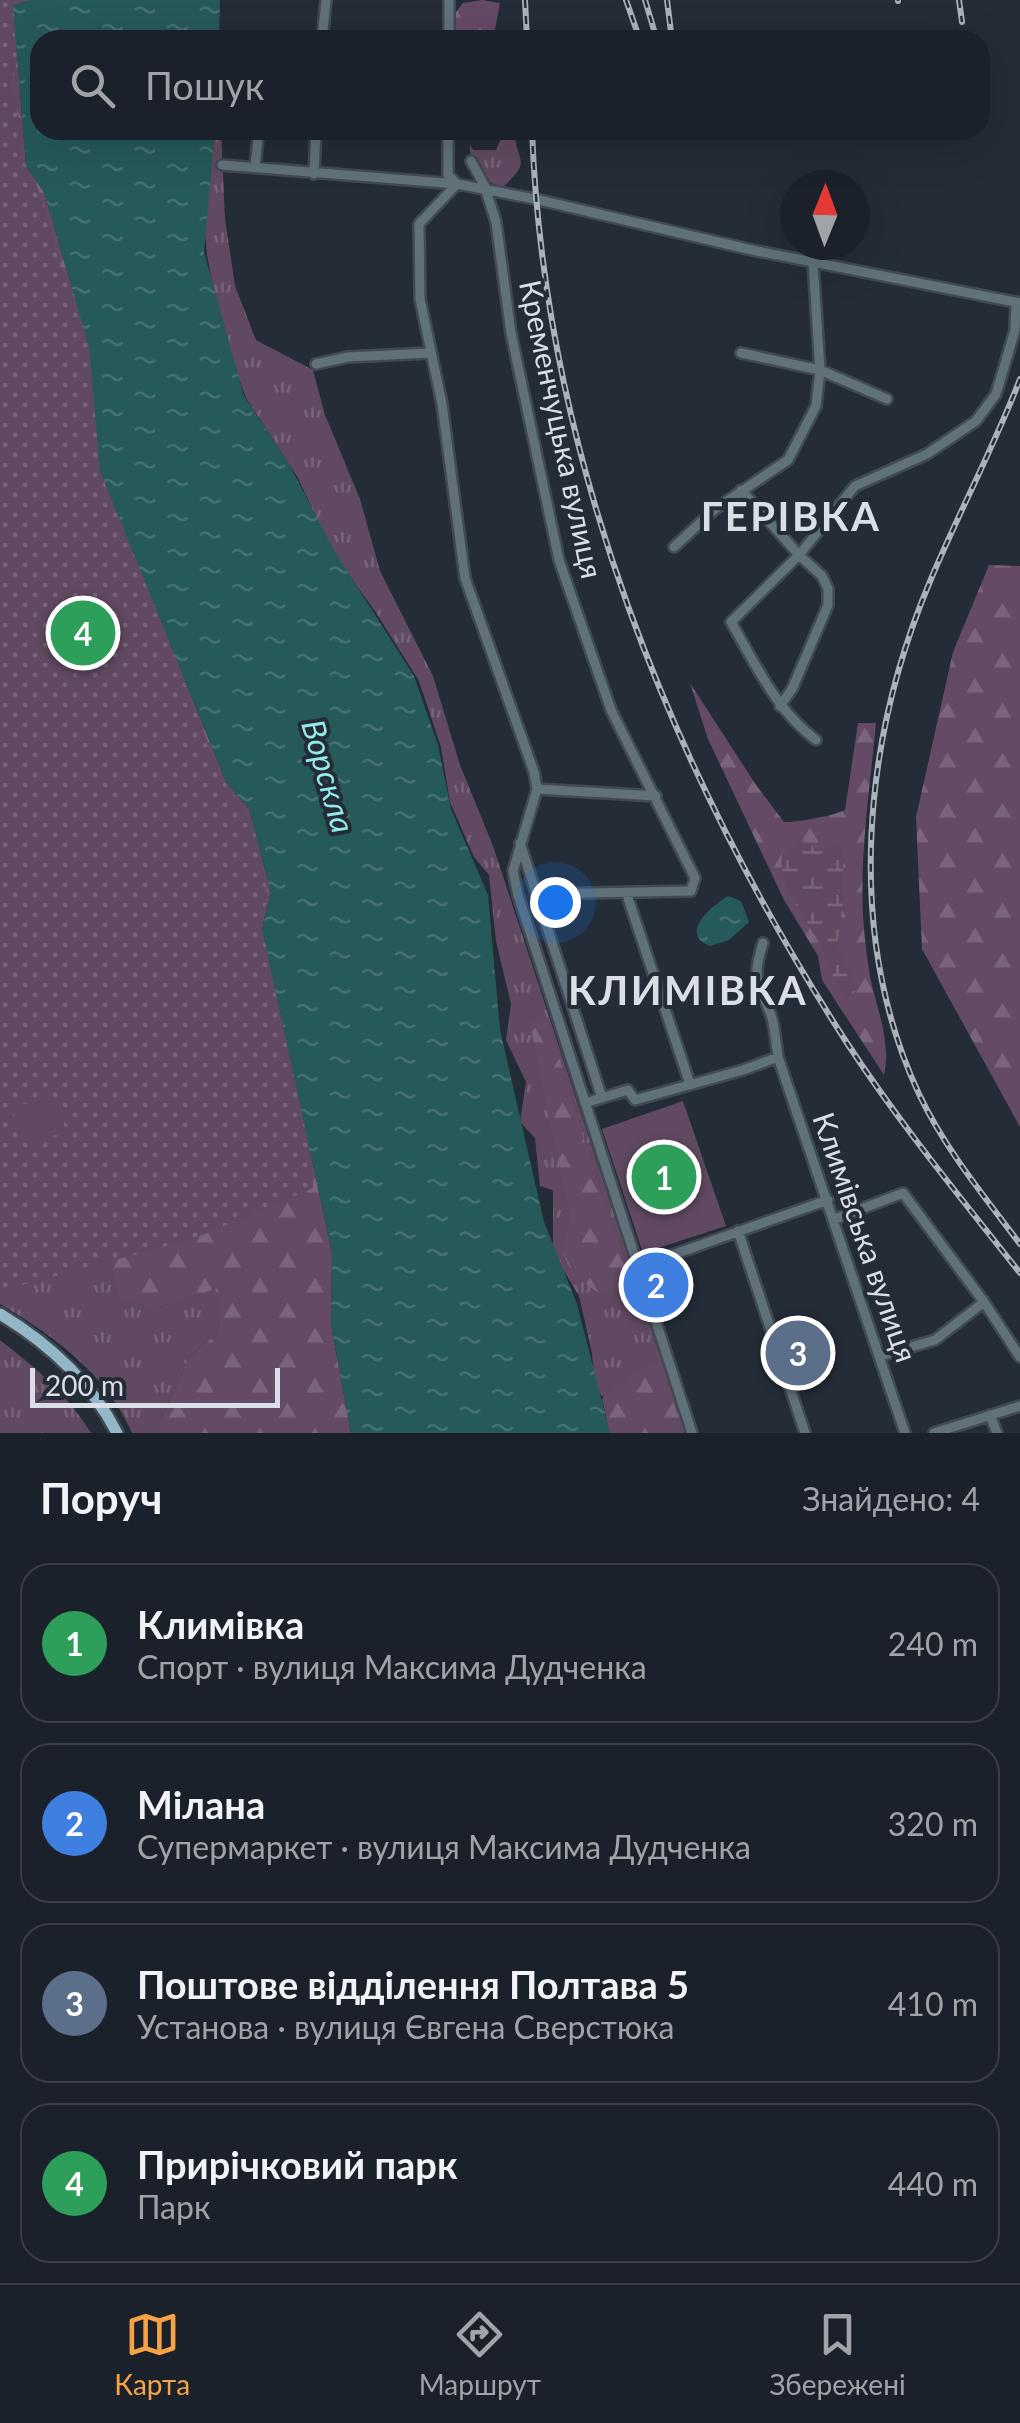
<!DOCTYPE html>
<html lang="uk">
<meta charset="utf-8">
<style>
:root{--surface:#1b212a;--page:#282e36;--text:#f1f3f6;--muted:#a0a3a8;--line:#393e47;--accent:#f5a346}
body{margin:0;font-family:Lato,sans-serif;background:var(--page);color:var(--text)}
.compass{position:absolute;left:780px;top:170px;width:90px;height:90px;border-radius:50%;background:var(--surface);box-shadow:0 10px 40px #0002;rotate:1deg}
.scale{position:absolute;left:30px;bottom:25px;width:250px;box-sizing:border-box;padding-left:10px;border:5px solid #dadfe7;border-top:0;font-size:28px;line-height:35px;white-space:nowrap;color:#dadfe7;-webkit-text-stroke:8px #242c38;paint-order:stroke}
.you{position:absolute;left:555px;top:902px;width:35px;height:35px;margin:-25px;border:8px solid #fff;border-radius:50%;background:#1a73e8;box-shadow:0 0 0 15px #1a73e833}
.badge{display:grid;place-items:center;width:65px;height:65px;border-radius:50%;background:var(--accent);color:#fff;font-size:32px;font-weight:700}
.pin{position:absolute;translate:-50% -50%;border:5px solid #fff;box-shadow:0 2px 10px #0006}
.list{margin:0;padding:0;list-style:none}
h2{display:flex;justify-content:space-between;align-items:center;height:130px;margin:0;padding:0 40px;font-size:42px}
h2 small{font-size:32px;font-weight:400;color:var(--muted)}
.list li{display:grid;grid-template-columns:65px 1fr auto;gap:30px;align-items:center;box-sizing:border-box;height:160px;margin:0 20px 20px;padding:0 20px;border:2px solid var(--line);border-radius:30px}
.list b{display:block;font-size:38px;white-space:nowrap}
.list p{margin:0;font-size:32px;white-space:nowrap;color:var(--muted)}
.list em{font-size:32px;font-style:normal;color:var(--muted)}
.icon{flex:none;width:55px;height:55px;fill:none;stroke:currentColor;stroke-width:2;stroke-linecap:round;stroke-linejoin:round}
.map{position:relative;flex:none;width:1020px;height:1433px;overflow:hidden}
.search{position:absolute;background:var(--surface);box-shadow:0 10px 40px #0002;left:30px;right:30px;top:30px;height:110px;display:flex;align-items:center;gap:25px;box-sizing:border-box;padding:0 35px;border-radius:30px;color:var(--muted);font-size:38px}
.sheet{height:850px;background:var(--surface)}
nav{display:flex;justify-content:space-around;align-items:center;box-sizing:border-box;height:140px;border-top:2px solid var(--line);background:var(--surface);font-size:28px;color:var(--muted)}
nav a{display:grid;justify-items:center;gap:5px}
nav .on{color:var(--accent)}
.map>svg:first-child{display:block}
.grass{fill:url(#grass-tufts)}
.forest{fill:url(#forest-firs)}
.wetland{fill:url(#wetland-marsh)}
.park{fill:url(#park-dots)}
.garden{fill:#614a61}
.water{fill:url(#water-ripples)}
.lines{fill:none;stroke-linecap:round;stroke-linejoin:round}
.minor-casing{stroke:#414954;stroke-width:14}
.major-casing{stroke:#414954;stroke-width:16}
.minor{stroke:#60717a;stroke-width:9}
.major{stroke:#93b7c9;stroke-width:11}
.rail-casing{stroke:#acb2bb;stroke-width:6}
.rail{stroke:#242c38;stroke-width:2.5;stroke-dasharray:8;stroke-linecap:butt}
.labels{text-anchor:middle;dominant-baseline:central;stroke-width:8;stroke-linejoin:round;paint-order:stroke}
.street-label{font-size:30px;fill:#dadfe7;stroke:#242c38}
.water-label{font-size:32px;font-style:italic;fill:#93ebeb;stroke:#242c38}
.district-label{font-size:40px;font-weight:bold;letter-spacing:2.5px;fill:#dadfe7;stroke:#242c38}
</style>
<div class="map">
<svg width="1020" height="1433" viewBox="0 0 1020 1433">
<defs>
<pattern id="grass-tufts" width="24" height="20" patternUnits="userSpaceOnUse" patternTransform="scale(2.5)"><rect width="24" height="20" fill="#614a61"/><path d="M3 7l-1-3M5 7V3M7 7l1-3M15 17l-1-3M17 17v-4M19 17l1-3" fill="none" stroke="#776478"/></pattern>
<pattern id="forest-firs" width="22" height="20" patternUnits="userSpaceOnUse" patternTransform="scale(2.5)"><rect width="22" height="20" fill="#654a65"/><path d="M5 1l3.5 6h-7zM16 11l3.5 6h-7z" fill="#7a647b"/></pattern>
<pattern id="wetland-marsh" width="20" height="14" patternUnits="userSpaceOnUse" patternTransform="scale(2.5)"><rect width="20" height="14" fill="#614a61"/><path d="M1 5h8M5 5V1M11 12h8M15 12V8" fill="none" stroke="#776478"/></pattern>
<pattern id="park-dots" width="8" height="8" patternUnits="userSpaceOnUse" patternTransform="scale(2.5)"><rect width="8" height="8" fill="#614a61"/><path d="M2 2h.1M6 6h.1" fill="none" stroke="#776478" stroke-width="1.8" stroke-linecap="round"/></pattern>
<pattern id="water-ripples" width="26" height="14" patternUnits="userSpaceOnUse" patternTransform="scale(2.5)"><rect width="26" height="14" fill="#265959"/><path d="M2 4q2-2 4 0t4 0M15 11q2-2 4 0t4 0" fill="none" stroke="#457071"/></pattern>
</defs>
<rect width="100%" height="100%" fill="#242c38"/>
<!-- grass -->
<path class="grass" d="M214,130H221L225,219L235,286L256,340L313,370L325,415L360,499L380,571L433,676L460,765L493,846L686,1433H609L604,1398L595,1388L592,1353L579,1296L553,1253V1190L540,1186L535,1138L520,1122L526,1082L506,1040L511,1004L496,941L489,875L474,857L450,802L441,747L419,681L375,611L333,553L298,478L246,398L221,328L207,255L204,219Z
M505,130H514C517,165 533,159 502,188C485,182 468,164 470,145L473,150H496Z
M103,1225L157,1308L222,1286L218,1333L189,1357L157,1428L158,1433H132C107,1375 53,1335 0,1304V1251Z
M0,1340C36,1368 67,1394 91,1433H0Z"/>
<!-- forest -->
<path class="forest" d="M0,0H31L13,5L26,166L44,192L89,347L100,471L226,782L249,809L271,893L262,928L332,1253L331,1325L351,1433H158L157,1428L189,1357L218,1333L221,1287L157,1308L120,1300L102,1225Z
M482,0L500,3L493,40H455L456,12L463,3Z
M989,565L1020,566V1127L922,949L916,817L953,652Z
M690,683L756,785L784,822C795,823 836,815 845,810L858,723H876C870,787 860,851 863,915C864,935 867,957 870,977C877,1010 891,1040 884,1075L822,980L818,956L784,900L708,739Z
M545,1012L602,1198L632,1281L599,1293L574,1276L561,1250L571,1219L530,1025Z
M663,1363L682,1433H610L602,1399C621,1384 638,1366 663,1363Z"/>
<!-- wetland -->
<path class="wetland" d="M802,841L817,849L843,845V903L837,944L857,989L847,1001C834,982 828,963 819,942C805,913 777,888 782,854Z"/>
<!-- park -->
<path class="park" d="M0,0H19L14,22L17,62L11,85L22,133L20,156L36,183L49,220L59,264L87,318L119,511L222,779L254,823L268,897L262,916L267,952L311,1154L313,1188L193,1239L0,1291Z"/>
<!-- garden -->
<path class="garden" d="M58,1097L66,1133L20,1143L12,1107Z
M683,1101L726,1226L643,1253L602,1129Z"/>
<!-- water -->
<path class="water" d="M31,0H220L219,40H40V130H215L204,252L244,396L288,462L335,552L414,676L438,745L451,809L488,895L500,1030L544,1222L577,1304L610,1433H351L331,1325L332,1253L262,928L271,893L249,809L226,782L100,471L89,347L44,192L26,166L13,5Z
M728,896L741,901L749,922L729,940L710,946C678,933 712,906 728,896Z"/>
<g class="lines">
<defs>
<path id="minor" d="M322,40L326,0
M449,40V0
M448,130V175L457,184L535,199L752,250L1020,303
M471,161L488,192
M222,165L457,184
M255,166L259,130
M314,174L316,130
M457,184L419,224L420,299L442,404L465,578L534,772L537,789L513,871L518,895L692,1433
M486,191L496,222L511,333L559,560L611,710L695,878L691,891L537,894
M741,353L820,370L887,399
M316,364L348,357L430,353
M741,490L799,555L822,576L828,589V605L792,689L780,706
M674,547L715,509L788,460L816,406L820,370L813,262
M816,740C776,710 756,665 731,622L799,555L855,486L927,454L976,421L996,394L1015,330L1016,302
M537,789L656,796
M520,843L602,1098
M626,892L690,1084
M763,943C751,982 758,980 771,1015C775,1028 776,1043 778,1057L905,1433
M585,1103L628,1090L635,1100L743,1070L778,1057
M835,1219L903,1193L984,1302L1020,1357
M738,1231L805,1433
M638,1267L828,1200
M880,1356L935,1340L984,1302
M990,1415L997,1433
M934,1433L1020,1406"/>
<path id="major" d="M0,1314C48,1343 91,1382 117,1433"/>
</defs>
<!-- minor casing -->
<use href="#minor" class="minor-casing"/>
<!-- major casing -->
<use href="#major" class="major-casing"/>
<!-- minor -->
<use href="#minor" class="minor"/>
<!-- major -->
<use href="#major" class="major"/>
<defs>
<path id="rail" d="M525,0L527,40
M626,0L640,40
M645,0L657,40
M667,0L672,40
M959,0L962,22
M898,1V0
M532,130C544,456 672,772 847,1043C900,1124 961,1198 1020,1273
M1020,379C994,447 959,512 931,579C863,739 844,933 919,1094C945,1149 984,1196 1020,1244"/>
</defs>
<!-- rail casing -->
<use href="#rail" class="rail-casing"/>
<!-- rail -->
<use href="#rail" class="rail"/>
</g>
<g class="labels">
<!-- street labels -->
<g class="street-label">
<text transform="translate(562 429) rotate(78)">Кременчуцька вулиця</text>
<text transform="translate(866 1237) rotate(71)">Климівська вулиця</text>
</g>
<!-- water labels -->
<g class="water-label">
<text transform="translate(329 776) rotate(74)">Ворскла</text>
</g>
<!-- district labels -->
<g class="district-label">
<text x="791" y="516">ГЕРІВКА</text>
<text x="688" y="990">КЛИМІВКА</text>
</g>
</g>
</svg>
<svg class="compass" viewBox="-18 -18 36 36"><path d="M0-13l5 13h-10z" fill="#e53935"/><path d="M0 13l5-13h-10z" fill="#a0a3a8"/></svg>
<div class="scale">200 m</div>
<div class="you"></div>
<div class="pin badge" style="left:664px;top:1177px;background:#2e9e5b">1</div>
<div class="pin badge" style="left:656px;top:1285px;background:#3f7fe0">2</div>
<div class="pin badge" style="left:798px;top:1353px;background:#5c6f8a">3</div>
<div class="pin badge" style="left:83px;top:633px;background:#2e9e5b">4</div>
<div class="search"><svg class="icon" aria-label="search" viewBox="0 0 24 24"><circle cx="10" cy="10" r="6"/><path d="M15 15l6 6"/></svg>Пошук</div>
</div>
<section class="sheet">
<h2>Поруч<small>Знайдено: 4</small></h2>
<ul class="list">
<li><span class="badge" style="background:#2e9e5b">1</span><div><b>Климівка</b><p>Спорт · вулиця Максима Дудченка</p></div><em>240 m</em></li>
<li><span class="badge" style="background:#3f7fe0">2</span><div><b>Мілана</b><p>Супермаркет · вулиця Максима Дудченка</p></div><em>320 m</em></li>
<li><span class="badge" style="background:#5c6f8a">3</span><div><b>Поштове відділення Полтава 5</b><p>Установа · вулиця Євгена Сверстюка</p></div><em>410 m</em></li>
<li><span class="badge" style="background:#2e9e5b">4</span><div><b>Прирічковий парк</b><p>Парк</p></div><em>440 m</em></li>
</ul>
</section>
<nav>
<a class="on"><svg class="icon" aria-label="map" viewBox="0 0 24 24"><path d="M3 6l6-2 6 2 6-2v14l-6 2-6-2-6 2zM9 4v14M15 6v14"/></svg>Карта</a>
<a><svg class="icon" aria-label="directions" viewBox="0 0 24 24"><path d="M12 3l9 9-9 9-9-9zM9 14v-3h6M13 9l2 2-2 2"/></svg>Маршрут</a>
<a><svg class="icon" aria-label="saved" viewBox="0 0 24 24"><path d="M7 4h10v16l-5-4-5 4z"/></svg>Збережені</a>
</nav>
